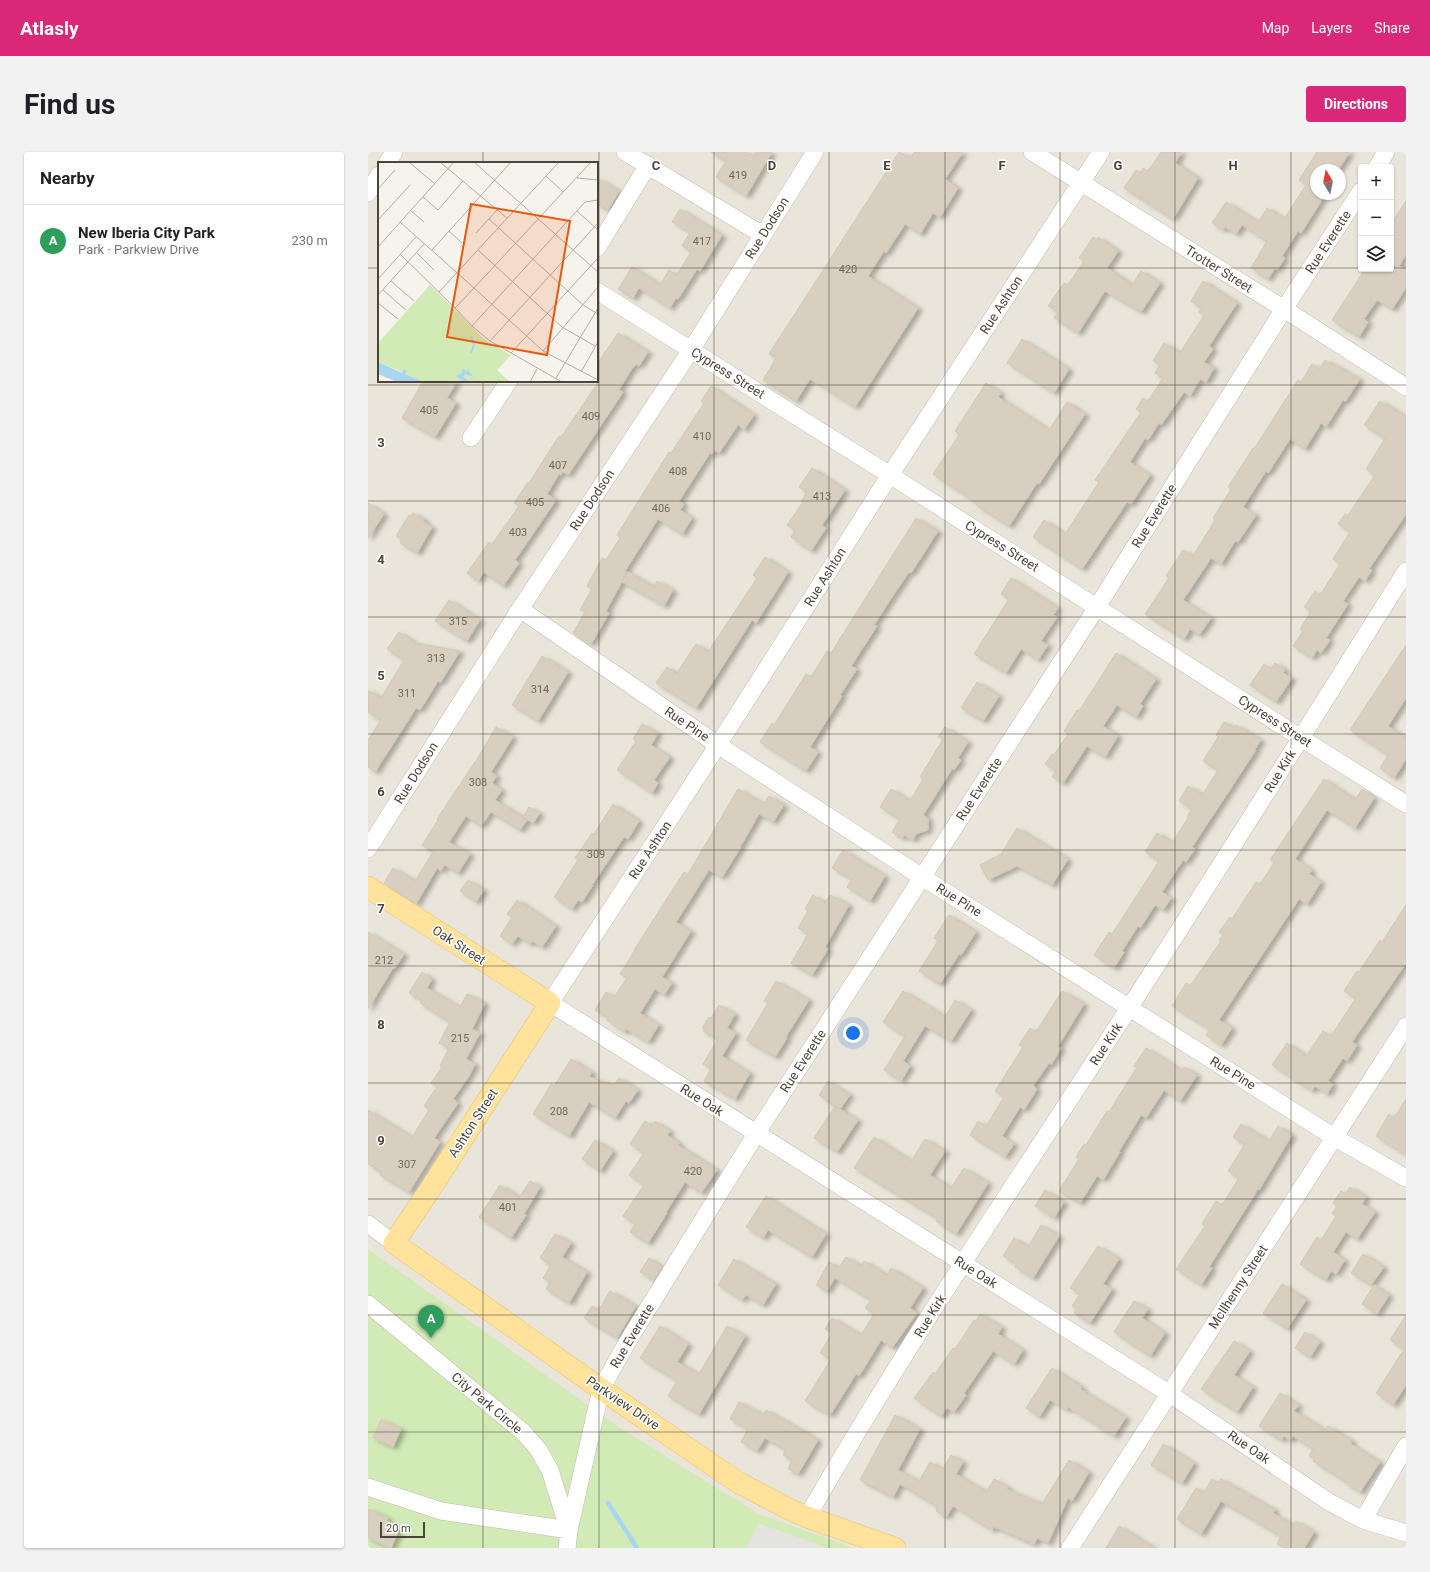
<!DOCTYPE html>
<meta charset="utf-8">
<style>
:root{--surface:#fff;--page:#f2f2f2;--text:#202124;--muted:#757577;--line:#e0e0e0;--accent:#db2777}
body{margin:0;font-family:Roboto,sans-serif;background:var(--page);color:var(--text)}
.controls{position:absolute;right:12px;top:12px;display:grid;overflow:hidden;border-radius:4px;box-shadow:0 1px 3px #0004}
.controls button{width:36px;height:36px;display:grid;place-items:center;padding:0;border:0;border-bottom:1px solid var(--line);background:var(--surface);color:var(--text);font:20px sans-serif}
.compass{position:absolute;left:942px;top:12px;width:36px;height:36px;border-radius:50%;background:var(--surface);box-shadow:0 1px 3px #0004;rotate:350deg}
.scale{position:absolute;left:12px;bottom:10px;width:45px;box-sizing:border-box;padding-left:4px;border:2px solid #4b4439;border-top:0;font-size:11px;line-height:14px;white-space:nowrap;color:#4b4439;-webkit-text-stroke:3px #fff;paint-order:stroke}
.you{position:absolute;left:485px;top:881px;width:14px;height:14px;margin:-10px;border:3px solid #fff;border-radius:50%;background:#1a73e8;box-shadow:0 0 0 6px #1a73e833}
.badge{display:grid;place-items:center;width:26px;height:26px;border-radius:50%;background:var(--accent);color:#fff;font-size:13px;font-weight:700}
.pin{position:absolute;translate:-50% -33px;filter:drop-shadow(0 1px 2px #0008)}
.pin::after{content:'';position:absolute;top:21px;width:14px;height:12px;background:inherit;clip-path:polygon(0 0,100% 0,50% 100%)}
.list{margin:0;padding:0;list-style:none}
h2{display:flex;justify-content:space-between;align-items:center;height:52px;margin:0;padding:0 16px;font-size:17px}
h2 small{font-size:13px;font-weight:400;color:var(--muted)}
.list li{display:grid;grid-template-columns:26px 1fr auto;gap:12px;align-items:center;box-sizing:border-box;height:72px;padding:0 16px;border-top:1px solid var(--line)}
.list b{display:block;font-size:15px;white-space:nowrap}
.list p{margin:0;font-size:13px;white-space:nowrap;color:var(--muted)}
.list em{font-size:13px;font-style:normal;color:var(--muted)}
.icon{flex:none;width:22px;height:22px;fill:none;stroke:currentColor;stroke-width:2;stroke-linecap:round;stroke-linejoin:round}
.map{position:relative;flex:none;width:1038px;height:1396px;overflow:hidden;border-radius:4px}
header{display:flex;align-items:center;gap:24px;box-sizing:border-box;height:56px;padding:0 20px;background:var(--accent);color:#fff}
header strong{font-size:19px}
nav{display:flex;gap:22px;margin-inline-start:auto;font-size:14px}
.intro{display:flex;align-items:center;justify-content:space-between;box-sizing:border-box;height:96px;padding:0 24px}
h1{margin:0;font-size:28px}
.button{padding:10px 18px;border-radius:4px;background:var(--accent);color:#fff;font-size:14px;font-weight:700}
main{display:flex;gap:24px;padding:0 24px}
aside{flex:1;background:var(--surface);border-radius:4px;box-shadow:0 1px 3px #0004}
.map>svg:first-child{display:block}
.residential{fill:#eae5da;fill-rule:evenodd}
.green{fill:#d2eab5}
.parking{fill:#e5e3e0}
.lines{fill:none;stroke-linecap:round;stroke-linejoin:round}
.stream{stroke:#a9d4f2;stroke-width:4.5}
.building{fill:#d8cfc1;stroke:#d3c7b4;filter:url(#shadow)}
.minor-casing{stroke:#c2bbae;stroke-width:18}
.major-casing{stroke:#e6c16a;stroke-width:22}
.minor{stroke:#fff;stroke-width:17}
.major{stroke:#ffe39c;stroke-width:21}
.grid{fill:none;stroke:#4b4439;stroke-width:1;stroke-opacity:0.55}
.labels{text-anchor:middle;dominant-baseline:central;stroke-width:3;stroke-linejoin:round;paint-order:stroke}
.number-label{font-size:11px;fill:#6e675b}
.street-label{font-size:13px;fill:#4b4439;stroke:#fff}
.inset-river{fill:none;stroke:#a9d4f2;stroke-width:2}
.inset-road{fill:none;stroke:#b2ada4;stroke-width:1}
.view{fill:#e8590c;fill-opacity:0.15;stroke:#e8590c;stroke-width:2}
.inset-edge{fill:none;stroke:#4b4439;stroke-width:2}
.grid-label{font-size:13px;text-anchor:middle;font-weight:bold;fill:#4b4439;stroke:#fff;stroke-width:3;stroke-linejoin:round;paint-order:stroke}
</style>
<header>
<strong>Atlasly</strong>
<nav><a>Map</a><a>Layers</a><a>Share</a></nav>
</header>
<div class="intro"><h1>Find us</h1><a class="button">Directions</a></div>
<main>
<aside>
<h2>Nearby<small></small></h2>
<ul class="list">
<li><span class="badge" style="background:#2e9e5b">A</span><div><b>New Iberia City Park</b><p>Park · Parkview Drive</p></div><em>230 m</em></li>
</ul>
</aside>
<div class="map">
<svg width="1038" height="1396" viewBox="0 0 1038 1396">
<defs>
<filter id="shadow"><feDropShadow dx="4.5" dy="2.5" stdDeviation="2" flood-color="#0004"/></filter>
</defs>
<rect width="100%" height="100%" fill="#f6f3ec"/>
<!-- residential -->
<path class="residential" d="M0,0H1038V1396H0ZM11,11H229V229H11ZM993,15H1023V117H993ZM948,18H972V42H948Z"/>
<!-- green -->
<path class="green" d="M0,1097L252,1276L391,1362L486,1396H0Z"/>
<!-- parking -->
<path class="parking" d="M390,1371L460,1396H379Z"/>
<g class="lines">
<!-- stream -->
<path class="stream" d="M240,1351L269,1396"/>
</g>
<!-- building -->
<path class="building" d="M343,0H378L385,4L388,0H404L378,44L348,25L358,9Z
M531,0L542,6L546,0H595L577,27L590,36L572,65L565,61L552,82L537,72L518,101L516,99L500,124L550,156L487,255L442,227L428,249L395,228L408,206L401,202Z
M793,0H814L807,11L830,26L805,67L756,36L768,18L773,21L775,16L780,19Z
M949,0H982L970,18H948V42L955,46L933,81L930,79L914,104L917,106L909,118L907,116L900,127L883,116L899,89L874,73L868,82L857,75L855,78L844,71L858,50L890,70L899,56L916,67L938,33L931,28Z
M229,26L251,39L240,58L229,52Z
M1038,49V103L1031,114L1038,118V136L1024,157L1009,148L996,167L1000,170L991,185L964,168L997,117H1023V72Z
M312,57L354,83L332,119L329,117L310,147L308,146L302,156L271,136L265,146L250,137L264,115L292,133L301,118L309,123L323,100L314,94L322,80L304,70Z
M725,85L729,88L730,85L750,99L739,116L764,133L773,119L792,131L773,160L737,139L710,181L686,166L690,160L680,154L696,131L700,133L716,109L711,106Z
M835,129L869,151L841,194L845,197L836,210L846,216L838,230L832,227L822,244L816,240L793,273L791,271L780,288L777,286L762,310L782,323L763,352L759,350L714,417L665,385L676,368L697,382L731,330L727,328L773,260L768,257L775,246L780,249L795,226L787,221L792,213L785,209L796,191L812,201L836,163L831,160L833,156L823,149Z
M250,181L280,200L271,214L268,212L263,218L251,238L255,240L200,323L195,320L193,323L191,322L179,342L188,348L147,408L151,411L135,434L116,420L110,429L99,421L121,390L124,392L151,354L146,351L160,330L161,331L191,284L193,285L229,232V212Z
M654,187L701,217L686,241L639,211Z
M957,208L992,227L977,250L975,248L958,275L953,271L937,297L922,287L900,321L898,319L875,355L888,363L870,390L867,389L853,412L843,406L815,448L843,466L831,483L822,477L816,487L777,462L801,426L798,424L815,398L825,404L847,368L845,366L863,337L860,335L885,296L886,297L930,228L933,230L944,212L951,217Z
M55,229H89L79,246L88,251L67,285L34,266Z
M618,231L633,241L630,245L681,278L699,250L717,262L671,332L669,331L641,374L608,353L609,351L565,322L591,283L587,279Z
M343,234L386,263L376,278L370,273L351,301L346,298L344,302L342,301L311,349L316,352L312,358L324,366L314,382L290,367L257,419L259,420L238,459L241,461L223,492L205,481L217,460L212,458L224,437L219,434L234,406L238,408L252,386L249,383L301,300L303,301L336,251L333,249Z
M1012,249L1038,265V362L1001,417L1004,418L997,429L991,425L975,449L980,452L958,486L962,488L953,501L949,498L944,506L925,494L935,479L932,477L943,459L936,455L947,439L952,443L972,412L965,407L982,380L970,372L977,362L980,363L1007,323L998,317L1017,286L996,273Z
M444,316L477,338L454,373L458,376L443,399L423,385L427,378L419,373L435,350L433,349L439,340L431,335Z
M0,351L16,362L0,386Z
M45,361L56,367L55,369L64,375L49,401L32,391L34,387L28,384L41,363L43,364Z
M548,366L570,379L543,421L541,420L522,448L506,473L509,474L483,514L489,517L472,543L474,544L442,595L450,600L438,619L392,590L404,571L406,573L438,522L443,525L459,499L463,501Z
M397,405L420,420L388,471L384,468L328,556L288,531L299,515L308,522L328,492L340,500L389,426L385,423Z
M260,420L286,435L289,429L305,438L296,454L254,430Z
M643,426L690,456L685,463L689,465L673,489L680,493L670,508L653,497L638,521L606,502L641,447L633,442Z
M81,448L112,468L99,489L67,469Z
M31,480L47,491L92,499L72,531L70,529L52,558L48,556L7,620L0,615V588L13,568L0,560V538L13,546L36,508L19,497Z
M1038,493V546L1020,574L1038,586V607L1026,626L1012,616L1020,603L982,578Z
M748,501L788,527L772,552L775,554L768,565L749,553L735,574L750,584L737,605L719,594L695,631L684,625L688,619L677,612L684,602L686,603L700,582L696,579L709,558L711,559Z
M174,504L200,520L170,569L144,553Z
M907,511L917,517L915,521L924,526L908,550L882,533L896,512L903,517Z
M609,530L631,544L615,569L593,556Z
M856,570L866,576L868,573L893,588L887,597L888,598L824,695L827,697L818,710L815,708L794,740L803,746L795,758L787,753L772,776L770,774L754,799L756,800L746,816L726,803L741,780L744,782L791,709L777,700L789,681L804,691L820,666L819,665L824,657L811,649L820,634L834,643L850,618L835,609L850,585L848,583Z
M274,572L290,581L283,593L302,605L286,628L290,631L284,641L249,618L268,589L265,587Z
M128,575L145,585L123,620L129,624L124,631L134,638L127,648L159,668L152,678L123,660L113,674L98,664L81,690L102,702L90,721L77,713L73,719L69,716L48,752L16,731L25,716L47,729L65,700L54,693L70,668L69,667L111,604Z
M577,575L600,590L590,606L593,608L586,618L584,617L555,663L560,666V678L548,682L545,688L536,683L534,686L524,680L532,667L512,655L523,637L542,649L555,627L552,625L575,587L570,585Z
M956,627L987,648L994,637L1006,646L987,676L959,658L927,707L944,718L941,722L953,730L939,752L931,747L851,868L864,876L853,893L838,883L842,877L804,854L818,831L822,834L853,789L851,788L855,783L851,780L862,765L864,767L888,730L892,732L906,711L902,708Z
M370,637L396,652L401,644L416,653L405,670L391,662L372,695H373L354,725L341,718L308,770L323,779L294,825L304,831L296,843L287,837L272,861L291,873L280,890L258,877L257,880L239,868L241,866L227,858L238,840L246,845L259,826L252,822L267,798H266L316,720L320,722Z
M245,652L271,669L260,687L256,685L224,733H225L214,750L210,748L204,757L186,745L210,708L207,706L224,681L226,682Z
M161,655L172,661L165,671L155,665Z
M649,676L700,707L684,733L649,714L620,728L612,713L633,702Z
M475,698L517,724L502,749L479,735L484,727L464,716Z
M100,728L116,738L108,750L92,739Z
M445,743L457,751L462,743L481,753L457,795L460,797L444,823L423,811L440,782L430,776L440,759L437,757Z
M149,748L188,774L174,795L164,789L162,792L150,784L144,792L132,784L144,765L139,762Z
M1038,753V811L984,890L989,893L979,909L975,906L960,929L965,932L959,942L947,934L944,939L904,913L919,891L938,904L955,879L963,884L988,846L976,839L989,819L991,820L1012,788L1014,790Z
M581,763L608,780L593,803L591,802L572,832L551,819L570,789L566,786Z
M0,780L36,802L27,816H25L0,857Z
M54,820L64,827L59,836L92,855L99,842L117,851L104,877L112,881L98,907L107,912L101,924L85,947L90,951L66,986L72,990L41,1040L12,1023L14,1020L0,1012V958L44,985L61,958L56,954L69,935L63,931L74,915L72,914L81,896L71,891L82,870L52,851L54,848L41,841Z
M408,829L441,848L417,886H419L407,905L378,888L400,851L396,849Z
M535,839L577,865L587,848L603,858L583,889L557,874L535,909L542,914L533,929L516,918L537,884L515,870Z
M694,839L716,852L690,894L693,896L683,913L681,911L665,934L669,937L656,958L652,955L634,984L646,992L637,1005L602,983L610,969L618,974L636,945L627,939L655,895L651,893L662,876L668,880Z
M351,853L367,862L359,876L368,881L354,904L382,921L367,947L336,929L343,917L335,912L350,887L335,879L337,877L334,876L341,865L343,866Z
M778,896L814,919L816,915L829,923L812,949L796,938L778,966L773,963L751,999L752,1000L735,1028L729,1024L712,1051L691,1039L711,1007L708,1005L716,992L718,993L739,959L741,960L769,915L766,914Z
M203,907L224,920L221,925L246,933L251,926L270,938L261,951L258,949L247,966L221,950L201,984L165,962L183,932L186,934Z
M460,929L482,943L472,957L451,943Z
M1038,947V1003L1008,984L1021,962L1026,966Z
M467,954L490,968L469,1000L446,986Z
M277,969L284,974L287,969L302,979L299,983L311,991L310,993L349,1018L333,1041L317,1030L298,1060L299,1061L280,1091L262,1080L267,1072L255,1064L276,1033L261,1023L276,1001L262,992Z
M873,972L901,989L910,974L924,983L891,1038L890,1037L841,1115L844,1116L833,1133L808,1117L837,1074L834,1072L848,1049L854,1053L871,1026L860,1019L877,992L865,985Z
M506,985L543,1009L557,987L577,999L562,1023L583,1036L596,1016L620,1031L588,1082L568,1069L569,1066L486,1016Z
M227,988L245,999L232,1019L214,1007Z
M162,1029L172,1035L156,1062L158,1063L143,1086L111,1065L132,1033L151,1045Z
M982,1035L998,1045L994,1052L1007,1060L989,1087L978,1080L965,1100L977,1108L968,1122L963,1119L958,1128L932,1112L949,1085L953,1088L968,1064L964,1061L969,1054L965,1051L973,1039L977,1042Z
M677,1038L696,1050L686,1066L667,1054Z
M398,1044L458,1082L444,1105L400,1078L395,1086L378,1075Z
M673,1073L691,1084L665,1126L647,1115L649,1112L635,1104L646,1086L660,1095Z
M187,1082L203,1091L194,1105L219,1120L201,1151L178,1137L182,1130L175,1126L183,1113L172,1106Z
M730,1094L751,1107L735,1132L744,1137L722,1171L706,1161L708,1157L704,1154L712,1142L702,1136Z
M995,1102L1016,1115L1003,1133L983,1121Z
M478,1105L493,1114L496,1109L519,1123L523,1116L555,1136L542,1156L549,1161L524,1196L513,1188L491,1224L488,1222L462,1263L437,1249L463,1207L452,1201L464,1181L457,1177L464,1166L493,1183L506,1162L497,1156L503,1148L467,1126L459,1139L448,1133L461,1110L471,1116Z
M281,1106L294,1115L286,1128L272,1120Z
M366,1107L408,1132L395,1153L378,1143L374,1148L350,1133Z
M914,1132L938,1148L919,1177L895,1161Z
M1006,1133L1021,1143L1009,1162L994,1152Z
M242,1139L268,1154L249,1186L216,1166L224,1154L231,1158Z
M766,1149L780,1157L774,1166L797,1181L782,1204L746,1180Z
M612,1162L634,1175L630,1182L655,1198L646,1212L625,1199L596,1241L598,1243L586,1260L579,1256L573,1264L546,1246L565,1220L567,1222L585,1196L587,1197L606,1168L608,1169Z
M1038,1163V1233L1025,1253L1008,1241L1036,1197L1022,1188Z
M292,1174L320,1192L309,1210L331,1222L359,1174L377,1184L331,1262L300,1244L309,1229L272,1206Z
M937,1180L952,1190L942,1205L927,1196Z
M866,1189L882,1199L866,1223L885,1235L869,1260L833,1237Z
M684,1216L714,1235L712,1237L758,1265L746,1284L700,1255L699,1258L682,1248L671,1265L658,1256Z
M912,1241L931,1253L926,1259L957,1278L960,1274L984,1289L983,1292L1012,1310L992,1340L976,1330L977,1329L945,1309L946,1307L941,1304L945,1297L925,1284L922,1289L916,1284L913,1288L891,1274Z
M371,1250L395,1263L398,1258L450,1288L430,1322L420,1317L424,1308L415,1303L418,1298L397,1286L389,1299L373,1290L380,1277L362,1267Z
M527,1263L552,1277L530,1318L551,1329L562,1310L575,1317L583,1303L595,1310L588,1322L618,1340L626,1327L640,1335L639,1337L674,1352L701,1308L721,1320L704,1349L700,1346L680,1391L669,1386L666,1392L626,1375L624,1378L585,1354L578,1365L568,1359L570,1355L532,1332L525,1345L492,1328Z
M13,1268L33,1277L25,1295L5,1286Z
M795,1292L826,1311L814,1331L783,1313Z
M844,1327L851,1331L853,1327L907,1358L905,1361L925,1373L928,1369L946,1380L936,1396H916L909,1392L913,1384L853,1349L833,1382L809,1367L828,1336L836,1340Z
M0,1357L20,1366L19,1369L32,1375L23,1396L0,1386Z
M751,1374L770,1386L786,1396H738Z"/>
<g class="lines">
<defs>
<path id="minor" d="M257,0L395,83
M664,0L916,157L1038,235
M733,0L522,323L350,593L182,851L802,1242L961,1350L995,1368L1038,1381
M19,11L26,0
M1009,15L1018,0
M0,41L11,23
M229,96L280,13
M229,139L522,323L933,586L1038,652
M103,286L141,229
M152,457L350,593L554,725L966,985L1038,1026
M0,697L152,457L323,198L447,0
M0,1072L26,1091
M0,1152L155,1280L170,1297L182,1318L200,1376
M0,1335L73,1359L201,1378
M439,1365C539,1191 652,1025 761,856C855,711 946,565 1038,419
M995,1368L1038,1294
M199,1396L201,1378L233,1237L260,1189L388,982L729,455L916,157L993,39
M702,1396L1038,874"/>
<path id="major" d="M0,735L182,851L63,1036L26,1091L233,1237L371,1331L423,1358L439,1365L527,1396"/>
</defs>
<!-- minor casing -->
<use href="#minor" class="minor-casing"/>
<!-- major casing -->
<use href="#major" class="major-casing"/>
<!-- minor -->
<use href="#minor" class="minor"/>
<!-- major -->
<use href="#major" class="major"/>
</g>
<!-- grid -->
<path class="grid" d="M115,0V11M231,0V1396M346,0V1396M461,0V1396M577,0V1396M692,0V1396M807,0V1396M923,0V1396M0,116H11M229,116H993M1023,116H1038M115,229V1396M0,233H1038M0,349H1038M0,465H1038M0,582H1038M0,698H1038M0,814H1038M0,931H1038M0,1047H1038M0,1163H1038M0,1280H1038"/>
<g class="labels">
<!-- number labels -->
<g class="number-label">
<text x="370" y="23">419</text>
<text x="334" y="89">417</text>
<text x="480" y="117">420</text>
<text x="61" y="258">405</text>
<text x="223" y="264">409</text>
<text x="334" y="284">410</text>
<text x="190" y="313">407</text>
<text x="310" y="319">408</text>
<text x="454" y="344">413</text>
<text x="167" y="350">405</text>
<text x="293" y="356">406</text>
<text x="150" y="380">403</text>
<text x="90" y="469">315</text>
<text x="68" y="506">313</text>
<text x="172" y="537">314</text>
<text x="39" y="541">311</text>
<text x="110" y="630">308</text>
<text x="228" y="702">309</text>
<text x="16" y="808">212</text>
<text x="92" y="886">215</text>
<text x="191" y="959">208</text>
<text x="39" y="1012">307</text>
<text x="325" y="1019">420</text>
<text x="140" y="1055">401</text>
</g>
<!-- street labels -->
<g class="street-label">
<text transform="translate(399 76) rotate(-58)">Rue Dodson</text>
<text transform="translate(960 90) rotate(-57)">Rue Everette</text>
<text transform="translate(851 117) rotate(32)">Trotter Street</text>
<text transform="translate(633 153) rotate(-57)">Rue Ashton</text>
<text transform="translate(360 221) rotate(32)">Cypress Street</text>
<text transform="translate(224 348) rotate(-57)">Rue Dodson</text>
<text transform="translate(786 364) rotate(-58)">Rue Everette</text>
<text transform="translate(634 394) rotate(32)">Cypress Street</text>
<text transform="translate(457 425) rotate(-58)">Rue Ashton</text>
<text transform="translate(907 569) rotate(33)">Cypress Street</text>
<text transform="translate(319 572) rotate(34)">Rue Pine</text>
<text transform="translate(912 619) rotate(-58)">Rue Kirk</text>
<text transform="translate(48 621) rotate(-58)">Rue Dodson</text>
<text transform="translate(611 637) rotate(-57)">Rue Everette</text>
<text transform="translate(282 698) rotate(-57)">Rue Ashton</text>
<text transform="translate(591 748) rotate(32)">Rue Pine</text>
<text transform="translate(91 793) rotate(33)">Oak Street</text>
<text transform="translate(738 892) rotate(-57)">Rue Kirk</text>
<text transform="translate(435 909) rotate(-57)">Rue Everette</text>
<text transform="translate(865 921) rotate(32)">Rue Pine</text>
<text transform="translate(334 948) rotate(32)">Rue Oak</text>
<text transform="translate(105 971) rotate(-57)">Ashton Street</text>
<text transform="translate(608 1120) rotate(32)">Rue Oak</text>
<text transform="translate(870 1135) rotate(-57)">McIlhenny Street</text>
<text transform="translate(562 1164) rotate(-58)">Rue Kirk</text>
<text transform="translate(264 1184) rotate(-59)">Rue Everette</text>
<text transform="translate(119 1251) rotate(40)">City Park Circle</text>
<text transform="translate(255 1251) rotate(34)">Parkview Drive</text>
<text transform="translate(881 1295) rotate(34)">Rue Oak</text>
</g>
</g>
<!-- overview -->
<g transform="translate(10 10)">
<rect width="220" height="220" fill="#f6f3ec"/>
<path d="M52,123L107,178L133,193L119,208L132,220H47L0,200V181Z" fill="#d2eab5"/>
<path d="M0,200L24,211L26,207L29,209L27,212L47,220H19L0,212ZM91,203V210L96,215L87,212L85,215L92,220H86L78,214L84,211V207L90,210Z" fill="#a9d4f2"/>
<path class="inset-river" d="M93,191L96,183L93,175"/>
<path class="inset-road" d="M31,0L57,22M62,0L129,56M96,0L220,110M213,0L96,126L165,189L220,218M168,14L185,30M199,16L220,18M0,27L17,8M45,35L60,48L85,19M33,49L46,60M199,49L220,68M111,57L205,143L220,152M0,58L32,23M22,60L96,126L77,146L94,164L112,179L184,220M71,69L84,81M98,71L119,48M0,85L76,0M54,88L133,0M100,88L184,165L217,184M38,90L56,108M22,92L77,146M0,117L38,75M13,119L36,139M5,128L28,148M61,130L181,0M0,133L46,82M0,141L20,157M94,164L207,40L220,38M112,179L220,61M165,189L220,125M133,191L220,96M203,210L220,180M178,216L220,146M152,220L159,207"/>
<path class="view" d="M93,42L192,59L169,193L69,175Z"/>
<rect width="220" height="220" class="inset-edge"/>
</g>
<g class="grid-label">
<text x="288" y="18">C</text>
<text x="404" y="18">D</text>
<text x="519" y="18">E</text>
<text x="634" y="18">F</text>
<text x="750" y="18">G</text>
<text x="865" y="18">H</text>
<text x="13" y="295">3</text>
<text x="13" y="412">4</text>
<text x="13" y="528">5</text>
<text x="13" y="644">6</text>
<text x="13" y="761">7</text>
<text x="13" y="877">8</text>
<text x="13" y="993">9</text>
</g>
</svg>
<div class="controls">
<button>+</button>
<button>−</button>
<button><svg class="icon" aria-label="layers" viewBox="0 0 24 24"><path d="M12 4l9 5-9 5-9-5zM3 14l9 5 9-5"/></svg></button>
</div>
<svg class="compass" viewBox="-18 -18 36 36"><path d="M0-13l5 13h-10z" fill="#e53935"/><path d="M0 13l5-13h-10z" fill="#757577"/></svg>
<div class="scale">20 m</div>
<div class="you"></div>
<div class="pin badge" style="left:63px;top:1186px;background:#2e9e5b">A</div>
</div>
</main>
